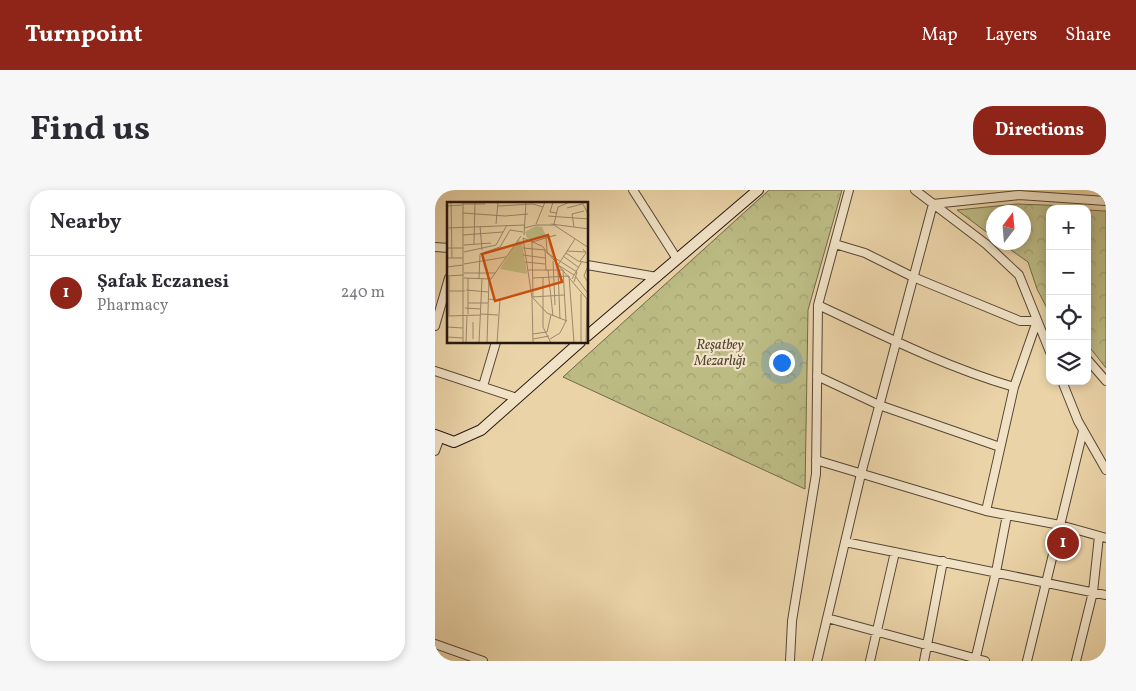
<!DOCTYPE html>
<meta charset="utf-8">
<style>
:root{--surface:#fff;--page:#f7f7f7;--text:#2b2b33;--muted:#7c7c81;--line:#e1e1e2;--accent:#8f2418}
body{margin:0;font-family:Vollkorn,serif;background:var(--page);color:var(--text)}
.controls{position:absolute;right:15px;top:15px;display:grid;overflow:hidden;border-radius:10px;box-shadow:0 2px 8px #0003}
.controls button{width:45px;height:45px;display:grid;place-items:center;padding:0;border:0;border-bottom:1px solid var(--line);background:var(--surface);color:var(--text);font:25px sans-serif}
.compass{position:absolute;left:551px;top:15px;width:45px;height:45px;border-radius:50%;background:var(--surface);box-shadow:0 2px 8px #0003;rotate:16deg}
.you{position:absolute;left:346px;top:172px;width:18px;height:18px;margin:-12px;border:4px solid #fff;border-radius:50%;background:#1a73e8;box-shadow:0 0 0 8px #1a73e833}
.badge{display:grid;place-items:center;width:32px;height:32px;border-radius:50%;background:var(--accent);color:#fff;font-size:16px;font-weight:700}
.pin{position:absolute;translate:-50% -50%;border:2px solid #fff;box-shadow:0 1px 5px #0006}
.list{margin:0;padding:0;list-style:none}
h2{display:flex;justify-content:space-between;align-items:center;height:65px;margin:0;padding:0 20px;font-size:21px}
h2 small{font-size:16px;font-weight:400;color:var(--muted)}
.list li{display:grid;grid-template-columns:32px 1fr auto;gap:15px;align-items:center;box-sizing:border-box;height:75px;padding:0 20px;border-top:1px solid var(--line)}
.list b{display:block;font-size:19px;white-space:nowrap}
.list p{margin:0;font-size:16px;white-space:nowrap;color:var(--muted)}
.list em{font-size:16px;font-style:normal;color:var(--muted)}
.icon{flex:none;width:28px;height:28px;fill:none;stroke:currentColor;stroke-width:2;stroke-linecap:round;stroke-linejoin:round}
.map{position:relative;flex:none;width:671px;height:471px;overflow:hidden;border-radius:20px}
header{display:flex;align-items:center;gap:30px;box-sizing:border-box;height:70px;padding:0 25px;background:var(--accent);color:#fff}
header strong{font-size:24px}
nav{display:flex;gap:28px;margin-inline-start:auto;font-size:18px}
.intro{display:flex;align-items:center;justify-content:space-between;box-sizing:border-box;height:120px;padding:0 30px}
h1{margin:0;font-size:35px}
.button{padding:12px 22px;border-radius:20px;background:var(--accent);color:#fff;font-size:18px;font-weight:700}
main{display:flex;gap:30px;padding:0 30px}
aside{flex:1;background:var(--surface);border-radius:20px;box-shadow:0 2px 8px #0003}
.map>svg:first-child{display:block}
.forest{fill:url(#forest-crowns);stroke:#71694a}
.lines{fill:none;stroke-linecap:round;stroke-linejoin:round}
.street-casing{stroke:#574636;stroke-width:10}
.secondary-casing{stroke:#261710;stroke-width:12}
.street{stroke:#f1e2c6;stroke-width:8}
.secondary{stroke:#f1e2c6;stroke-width:10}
.labels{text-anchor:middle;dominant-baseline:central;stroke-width:4.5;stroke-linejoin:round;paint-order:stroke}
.park-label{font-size:14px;font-style:italic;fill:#534833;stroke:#f1e2c6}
.inset-road{fill:none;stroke:#9c886b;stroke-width:1}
.view{fill:#cb4f0d;fill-opacity:0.15;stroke:#cb4f0d;stroke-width:2.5}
.inset-edge{fill:none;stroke:#261710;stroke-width:2.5}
</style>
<header>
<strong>Turnpoint</strong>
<nav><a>Map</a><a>Layers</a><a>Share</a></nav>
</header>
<div class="intro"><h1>Find us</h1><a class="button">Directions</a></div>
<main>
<aside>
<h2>Nearby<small></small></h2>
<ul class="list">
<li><span class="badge">1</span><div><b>Şafak Eczanesi</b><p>Pharmacy</p></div><em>240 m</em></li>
</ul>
</aside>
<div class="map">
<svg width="671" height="471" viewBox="0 0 671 471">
<defs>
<pattern id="forest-crowns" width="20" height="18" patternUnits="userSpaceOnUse" patternTransform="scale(1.25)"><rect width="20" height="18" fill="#bcbb84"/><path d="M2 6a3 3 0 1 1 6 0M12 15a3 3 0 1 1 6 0" fill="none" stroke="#a1a071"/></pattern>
</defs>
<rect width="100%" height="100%" fill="#ead3a7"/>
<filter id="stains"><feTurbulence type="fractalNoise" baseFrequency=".004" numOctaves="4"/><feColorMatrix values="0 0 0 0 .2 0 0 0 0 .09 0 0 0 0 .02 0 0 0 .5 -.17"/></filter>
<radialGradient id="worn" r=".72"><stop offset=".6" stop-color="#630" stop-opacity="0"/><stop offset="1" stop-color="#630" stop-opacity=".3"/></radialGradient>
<!-- forest -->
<path class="forest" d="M334,0H407L373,120L370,299L128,187Z
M582,14L635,16L634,19H615L614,122L602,99L593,72L566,53L588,52V22H558V47L522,20Z
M652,20L671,21V178L652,154Z"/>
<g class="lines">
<defs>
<path id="street" d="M198,0L242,69
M480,0L551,54L584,85L615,162
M400,54L430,63L478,87L585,131H602L579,197L551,321
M0,57L14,58
M152,75L222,87
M383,115C447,145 511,177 579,197
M0,136L14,88
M652,169L671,191
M0,181L82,208
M382,186L444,215L565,257
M627,191L643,231L671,280
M48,196L61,152
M0,261L5,247
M381,270L551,321L625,335L671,348
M410,352L671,405
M392,428L550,471
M0,454L48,471
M355,471L357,431L381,284L383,115L414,0
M382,471L426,284L498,14L584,5L671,11
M435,471L460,362
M489,471L508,371
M540,471L561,382L572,325
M592,471L648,241
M641,471L658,402L664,346"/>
<path id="secondary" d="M152,146L323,0
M0,245L19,252L46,240L145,152"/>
</defs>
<!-- street casing -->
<use href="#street" class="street-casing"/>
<!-- secondary casing -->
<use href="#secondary" class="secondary-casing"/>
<!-- street -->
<use href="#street" class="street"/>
<!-- secondary -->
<use href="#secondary" class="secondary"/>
</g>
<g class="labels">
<!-- park labels -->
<g class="park-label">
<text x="285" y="155">Reşatbey<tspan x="285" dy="16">Mezarlığı</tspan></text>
</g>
</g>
<!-- overview -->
<g transform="translate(12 12)">
<rect width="141" height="141" fill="#ead3a7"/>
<path d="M89,24L95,25L99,34L85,38L80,36L78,30ZM71,38L75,40L80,72L53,67Z" fill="#bcbb84"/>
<path class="inset-road" d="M4,0L5,56M16,0V141M106,0L103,10L110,11M135,0L142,14M16,2H38M0,4L16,3M51,4L86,2L96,5M120,6L135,2M16,11L58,14L81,12M101,14L142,17M49,22L51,0M89,22L98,0M104,22L142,27M107,22L111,5L123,0M33,24L35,48M127,25L125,12L137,9M0,26L78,23M77,26L89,23H107L142,46M16,33L56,30M77,33L79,0M99,35L100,51L130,70L127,80M76,36L95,44L140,97L139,141M76,36L85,96L86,141M27,42L28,0M17,43L44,41M0,46H16M76,46L98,48L99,69M120,49L139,50M17,50L49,43L60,23M119,51L131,59L142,61M76,53L98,56M116,54L131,65M0,56H16M106,59L108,103M133,59L139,51L136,47M78,60L98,62M17,62L59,55M0,65L16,63M140,66L137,74L142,82M80,68H116L119,119L113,131L103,137M101,68L106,114M111,68L113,117M17,71H48M127,73L111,63L128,37M0,74L16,73M96,75V125L104,141M129,75L142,93M17,76L44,77L74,34M32,76L33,52L53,45L63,28L76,30M86,76L122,74L127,141M125,77L135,59M19,88L41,90M2,89H18M85,95L117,93M86,95L85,40L109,33M86,96L100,111L120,119M41,97L53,98L50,141M21,101H41M18,106L34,107M21,112V76M34,112L51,113M2,113V74M1,114L34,113M0,125L16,126M86,132L100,130L104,113M0,135L16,136M26,137V120M86,137L102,134M19,141L20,113M32,141L35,77M40,141L42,77M134,141V92"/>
<path class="view" d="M101,33L115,80L48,99L35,52Z"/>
<rect width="141" height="141" class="inset-edge"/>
</g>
<rect width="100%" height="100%" filter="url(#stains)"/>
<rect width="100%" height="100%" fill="url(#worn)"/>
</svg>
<div class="controls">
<button>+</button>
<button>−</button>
<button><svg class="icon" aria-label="locate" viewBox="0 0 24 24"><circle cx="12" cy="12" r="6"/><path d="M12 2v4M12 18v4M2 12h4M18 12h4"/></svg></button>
<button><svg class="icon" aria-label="layers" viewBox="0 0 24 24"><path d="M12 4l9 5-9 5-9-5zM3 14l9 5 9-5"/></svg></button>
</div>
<svg class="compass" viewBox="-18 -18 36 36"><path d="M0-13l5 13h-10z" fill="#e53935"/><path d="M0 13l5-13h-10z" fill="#7c7c81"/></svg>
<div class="you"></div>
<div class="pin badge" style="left:628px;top:353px">1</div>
</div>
</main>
